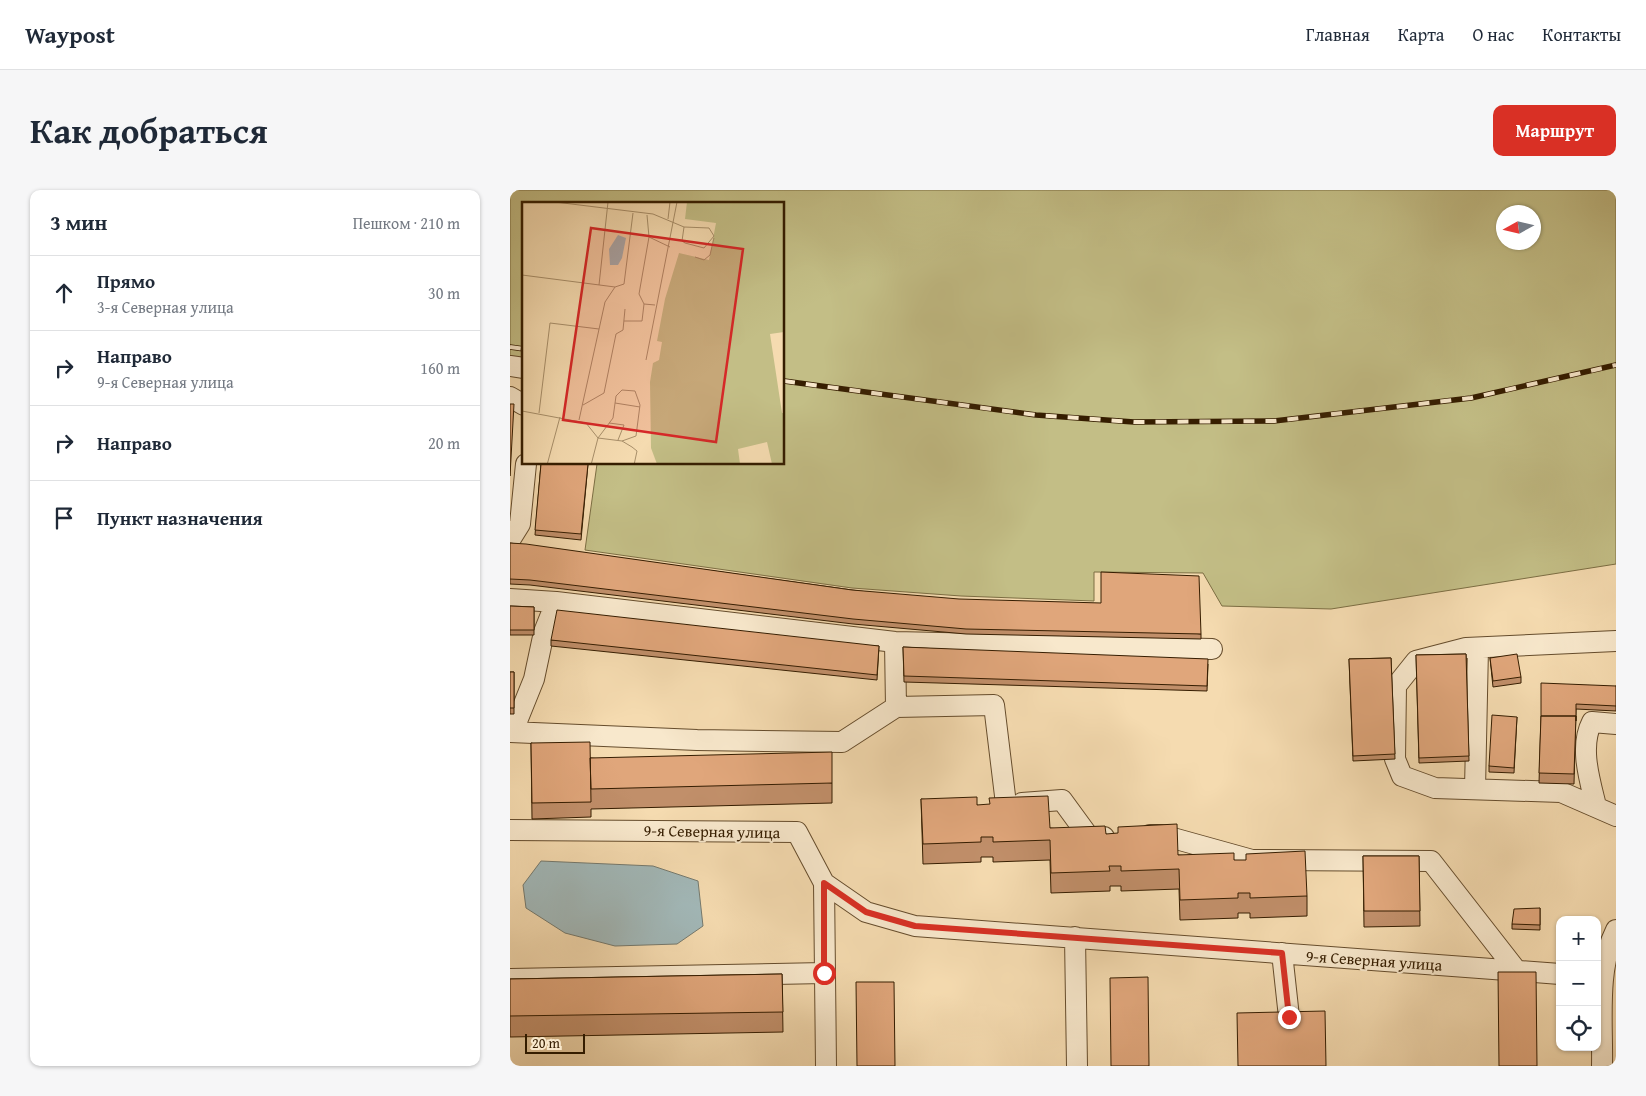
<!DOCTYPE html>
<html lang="ru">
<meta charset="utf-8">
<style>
:root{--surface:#fff;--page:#f6f6f7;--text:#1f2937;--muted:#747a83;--line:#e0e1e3;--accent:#d93025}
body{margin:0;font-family:"Gentium Book Plus",serif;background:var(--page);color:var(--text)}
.controls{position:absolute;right:15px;bottom:15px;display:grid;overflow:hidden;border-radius:10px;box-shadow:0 1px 4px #0004}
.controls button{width:45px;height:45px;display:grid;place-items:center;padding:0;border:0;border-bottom:1px solid var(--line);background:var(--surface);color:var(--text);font:25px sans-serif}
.compass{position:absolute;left:986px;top:15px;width:45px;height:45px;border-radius:50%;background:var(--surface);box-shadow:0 1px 4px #0004;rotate:262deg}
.scale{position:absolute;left:15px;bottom:12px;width:60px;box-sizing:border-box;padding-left:5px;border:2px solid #351d00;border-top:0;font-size:14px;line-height:18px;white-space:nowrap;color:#351d00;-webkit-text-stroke:4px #f8e8cc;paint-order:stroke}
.stop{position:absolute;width:15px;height:15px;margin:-11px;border:4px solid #d93025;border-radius:50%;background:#fff}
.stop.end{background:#d93025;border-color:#fff;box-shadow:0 1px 5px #0008}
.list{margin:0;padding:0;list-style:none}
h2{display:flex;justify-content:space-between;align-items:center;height:65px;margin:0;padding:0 20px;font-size:21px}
h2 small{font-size:16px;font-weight:400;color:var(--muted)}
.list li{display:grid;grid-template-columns:32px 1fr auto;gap:15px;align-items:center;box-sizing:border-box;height:75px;padding:0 20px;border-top:1px solid var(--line)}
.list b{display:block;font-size:19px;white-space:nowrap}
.list p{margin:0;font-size:16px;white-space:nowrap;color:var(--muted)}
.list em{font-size:16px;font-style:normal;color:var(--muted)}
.icon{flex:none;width:28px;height:28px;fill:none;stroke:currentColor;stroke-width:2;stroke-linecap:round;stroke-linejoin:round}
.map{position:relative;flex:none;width:1106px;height:876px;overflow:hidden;border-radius:10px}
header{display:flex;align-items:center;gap:30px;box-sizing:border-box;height:70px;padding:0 25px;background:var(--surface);border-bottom:1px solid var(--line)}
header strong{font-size:24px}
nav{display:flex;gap:28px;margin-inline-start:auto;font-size:18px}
.intro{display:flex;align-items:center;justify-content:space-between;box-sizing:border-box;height:120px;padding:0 30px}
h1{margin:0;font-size:35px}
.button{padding:12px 22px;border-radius:10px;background:var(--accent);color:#fff;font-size:18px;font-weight:700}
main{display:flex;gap:30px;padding:0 30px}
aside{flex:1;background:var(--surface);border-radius:10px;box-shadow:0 1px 4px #0004}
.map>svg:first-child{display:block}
.green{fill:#c3be86;stroke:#7c6e43;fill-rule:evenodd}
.water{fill:#a2b8b8;stroke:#767a6e}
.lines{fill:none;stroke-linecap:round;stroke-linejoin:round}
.minor-casing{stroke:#654c2c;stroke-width:22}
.minor{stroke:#f8e8cc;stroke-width:20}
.rail-casing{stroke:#351d00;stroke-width:5.5}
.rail{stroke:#f8e8cc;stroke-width:4;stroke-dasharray:11;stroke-linecap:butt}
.wall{fill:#c18f6a;stroke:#351d00}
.building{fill:#e0a67b;stroke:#351d00}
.route{stroke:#d93025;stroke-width:6}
.labels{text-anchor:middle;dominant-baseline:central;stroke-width:4;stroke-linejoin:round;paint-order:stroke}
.street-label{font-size:16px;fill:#351d00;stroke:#f8e8cc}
.inset-road{fill:none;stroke:#a88f6a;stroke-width:1}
.view{fill:#d62828;fill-opacity:0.15;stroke:#d62828;stroke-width:2.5}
.inset-edge{fill:none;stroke:#351d00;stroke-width:2.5}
</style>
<header>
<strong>Waypost</strong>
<nav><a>Главная</a><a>Карта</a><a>О нас</a><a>Контакты</a></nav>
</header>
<div class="intro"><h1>Как добраться</h1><a class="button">Маршрут</a></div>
<main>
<aside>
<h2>3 мин<small>Пешком · 210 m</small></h2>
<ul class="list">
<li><svg class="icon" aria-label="ahead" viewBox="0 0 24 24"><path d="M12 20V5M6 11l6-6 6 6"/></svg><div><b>Прямо</b><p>3-я Северная улица</p></div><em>30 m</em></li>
<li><svg class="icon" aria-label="right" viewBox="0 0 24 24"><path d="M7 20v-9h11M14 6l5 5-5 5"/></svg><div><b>Направо</b><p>9-я Северная улица</p></div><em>160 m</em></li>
<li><svg class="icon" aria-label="right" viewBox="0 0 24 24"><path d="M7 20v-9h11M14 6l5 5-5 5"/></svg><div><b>Направо</b></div><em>20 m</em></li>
<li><svg class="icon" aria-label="arrive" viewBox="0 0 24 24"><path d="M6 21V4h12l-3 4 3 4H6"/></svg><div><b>Пункт назначения</b></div></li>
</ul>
</aside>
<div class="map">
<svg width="1106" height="876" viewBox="0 0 1106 876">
<rect width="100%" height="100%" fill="#f5dbb0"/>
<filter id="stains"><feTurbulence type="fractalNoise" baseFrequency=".004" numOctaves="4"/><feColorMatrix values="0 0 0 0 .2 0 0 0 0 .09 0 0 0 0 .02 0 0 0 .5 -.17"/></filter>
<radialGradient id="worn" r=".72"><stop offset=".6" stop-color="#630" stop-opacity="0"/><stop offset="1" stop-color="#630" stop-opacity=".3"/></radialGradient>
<!-- green -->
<path class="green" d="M0,0H1106V374L821,419L712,416L693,383L584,382V411L451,406L342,398L75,360L87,274H274V14H14V175L0,174ZM994,22H1024V52H994Z"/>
<!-- water -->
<path class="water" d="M31,671L143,676L188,691L193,736L167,754L105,756L55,743L16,718L13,695Z"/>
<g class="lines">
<defs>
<path id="minor" d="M0,176L14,178
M0,207L14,215
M0,350L10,334L16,274
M0,409L46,412L385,452L702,459
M1106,451L956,458L906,471L886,496L885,569L892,586L925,598L1051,602L1106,626
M386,517L484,515L496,614
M3,541L24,489L34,442L46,412
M0,542L187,550L332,552L386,517L385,452
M965,599L968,458
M512,613L552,610L579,647H594
M1086,616C1080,591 1069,557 1082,532L1106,534
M0,640L287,642L314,693L356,722L405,736L1050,784
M640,645H652L742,670L921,671L1006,780
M314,693L316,876
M565,747L567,876
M772,763L779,827
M0,789L314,783
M1092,876C1093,833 1086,779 1106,740"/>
</defs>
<!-- minor casing -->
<use href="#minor" class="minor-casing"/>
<!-- minor -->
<use href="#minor" class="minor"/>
<defs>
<path id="rail" d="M0,157L14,159
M274,191L526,225L624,232L764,231L961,208L1106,175"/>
</defs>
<!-- rail casing -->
<use href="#rail" class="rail-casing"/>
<!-- rail -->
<use href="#rail" class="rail"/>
</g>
<!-- wall -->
<path class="wall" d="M31,274H78L71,350L25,345Z
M0,353L342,400L691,444V449L456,444L343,434L20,395L0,394Z
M0,416L24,417V445H0Z
M41,450L369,456L367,490L41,456Z
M393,457L698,474L697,501L394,492Z
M956,464L959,571L909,573L906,465Z
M881,468L885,569L843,571L839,469Z
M980,468L1011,487V493L983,497Z
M0,482H4V524H0Z
M1106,496V521L1066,519L1064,594L1029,593L1031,526Z
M1007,527L1004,583L979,582V576Z
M21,553L81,568L322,593V613L81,619V627L22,629Z
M411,609L467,615L540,638L596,644L668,665L724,670L797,706V726L740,728V723H728V728L670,730L669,699L611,701V696H600V701L541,703L540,670L483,672V667H471V672L413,674Z
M853,666H909L910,736L854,737Z
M1030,718V740L1002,739V734Z
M272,784L273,842L0,847V789Z"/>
<!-- building -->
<path class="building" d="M0,214H4L0,286Z
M31,274H78L71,344L25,340Z
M0,353L16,354L342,400L449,409L591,413V382L689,386L691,444L456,439L343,429L20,390L0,389Z
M0,416L24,417V440H0Z
M47,420L369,456L367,485L41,450Z
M393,457L698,469L697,496L394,486Z
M956,464L959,566L909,568L906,465Z
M1007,464L1011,487L983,491L980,468Z
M881,468L885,564L843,566L839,469Z
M0,482H4V518H0Z
M1031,493L1106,496V516L1066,514V531V526H1031Z
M982,525L1007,527L1004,578L979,576Z
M1031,526H1066L1064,584L1029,583Z
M80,552L81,612L22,613L21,553Z
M322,562V593L81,599L80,568Z
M538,606L540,638L595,636L596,644L608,643V637L667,634L668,665L724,663V670H736V664L795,661L797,706L740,708V703H728V708L670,710L669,679L611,681V676H599L600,681L541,683L540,650L483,652V647H471V652L413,654L411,609L467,607V615L480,614L479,608Z
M853,666H909L910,721H854Z
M1030,718V735L1002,734L1004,719Z
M988,782H1026L1027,876H989Z
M272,784L273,822L0,826V789Z
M638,787L639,876H601L600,788Z
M346,792H384L385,876H347Z
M815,821L816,876H728L727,823Z"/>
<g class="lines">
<!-- route -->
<path class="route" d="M314,783V693L356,722L405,736L772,763L779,827"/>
</g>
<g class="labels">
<!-- street labels -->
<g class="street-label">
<text transform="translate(202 641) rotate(1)">9-я Северная улица</text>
<text transform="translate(864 770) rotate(4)">9-я Северная улица</text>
</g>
</g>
<!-- overview -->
<g transform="translate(12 12)">
<rect width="262" height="262" fill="#f5dbb0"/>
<path d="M165,0H262V130L248,132L260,211H262V262H250L245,240L216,247L218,262H135L129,246L128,180L131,161L137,158L140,140L135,139L143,97L157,51L187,58L194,21L163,17Z" fill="#c3be86"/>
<path d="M96,33L104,36L100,56L96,63H88L87,47Z" fill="#a2b8b8"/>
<path class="inset-road" d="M33,0L131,12L162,25L187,26L192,34L182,46L163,41L160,39L162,25M125,13L127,35L117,92L122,102L133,103M146,17L148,0M127,35L148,45M173,55L182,58L188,53L192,36M0,73L93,85M77,83L86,0M102,119H120L122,102M124,158L155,0M93,201L118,205M61,203L82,191L94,132L101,128L103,107M0,209L64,221L76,236M17,211L28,121L77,127M57,218L83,100L93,85L102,82L111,11M87,221L102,223L96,238M76,236L100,239L110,245L115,249L112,263M25,263L38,215M69,263L76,236L91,216L94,194L100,188L113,189L118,203L114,234L100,239"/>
<path class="view" d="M69,26L221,47L194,240L41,218Z"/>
<rect width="262" height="262" class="inset-edge"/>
</g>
<rect width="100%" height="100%" filter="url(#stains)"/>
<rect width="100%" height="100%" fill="url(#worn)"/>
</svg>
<div class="controls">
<button>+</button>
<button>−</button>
<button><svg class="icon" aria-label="locate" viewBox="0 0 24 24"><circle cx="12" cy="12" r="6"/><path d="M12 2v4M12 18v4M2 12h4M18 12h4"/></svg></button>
</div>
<svg class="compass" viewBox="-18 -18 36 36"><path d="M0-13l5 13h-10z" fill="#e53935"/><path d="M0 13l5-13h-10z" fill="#747a83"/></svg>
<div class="scale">20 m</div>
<div class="stop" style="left:314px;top:783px"></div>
<div class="stop end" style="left:779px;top:827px"></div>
</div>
</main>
